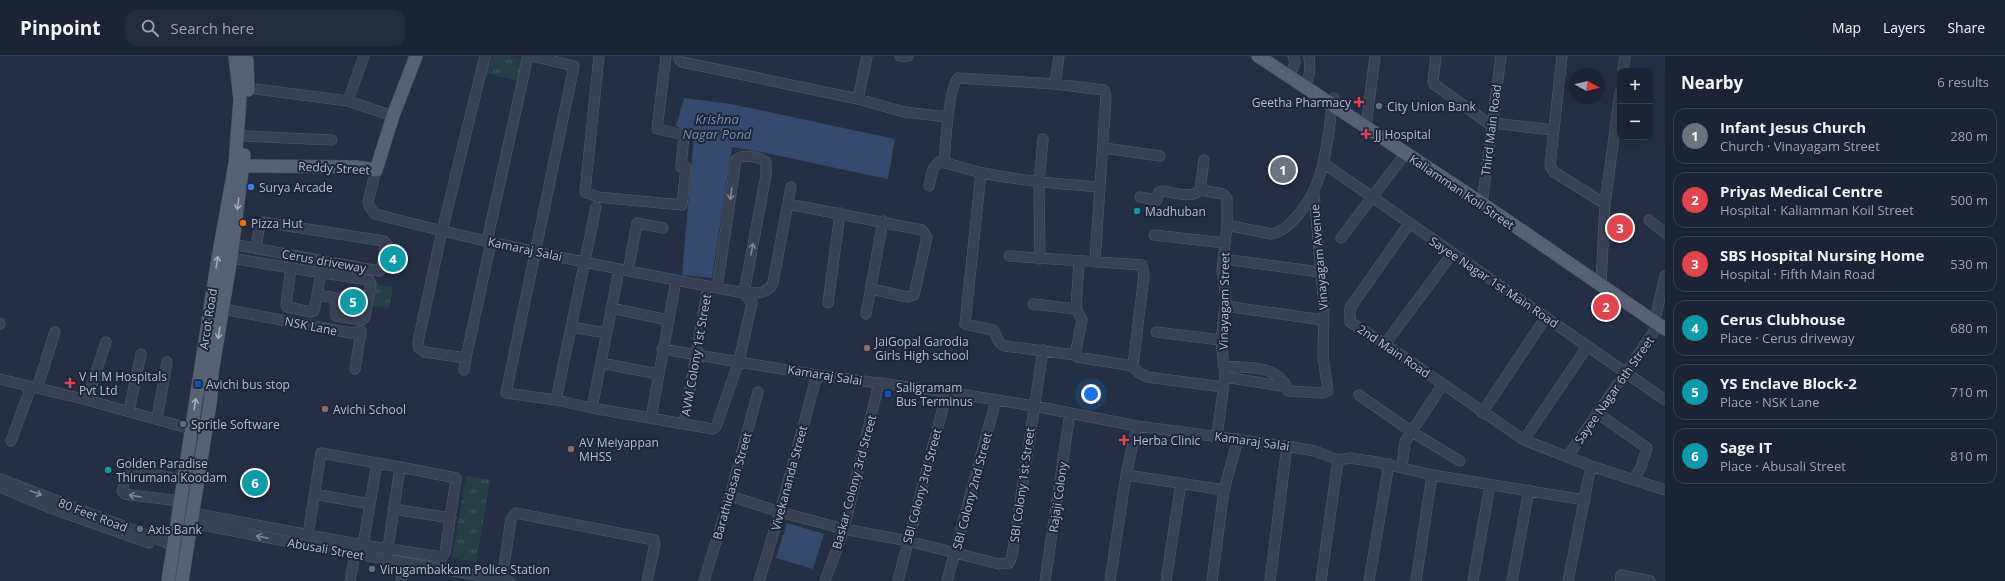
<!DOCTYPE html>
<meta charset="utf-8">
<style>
:root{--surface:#1b2334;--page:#242b3c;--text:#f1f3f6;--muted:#a0a4ac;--line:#39404f;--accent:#ea580c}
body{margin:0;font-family:"Open Sans",sans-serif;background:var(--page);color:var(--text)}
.controls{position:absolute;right:12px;top:12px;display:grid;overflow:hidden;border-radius:8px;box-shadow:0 4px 16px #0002}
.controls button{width:36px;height:36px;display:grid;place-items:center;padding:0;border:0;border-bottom:1px solid var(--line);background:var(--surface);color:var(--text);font:20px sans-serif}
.compass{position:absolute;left:1569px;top:12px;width:36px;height:36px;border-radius:50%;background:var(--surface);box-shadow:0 4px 16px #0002;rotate:98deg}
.you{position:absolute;left:1091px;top:338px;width:14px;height:14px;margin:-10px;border:3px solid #fff;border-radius:50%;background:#1a73e8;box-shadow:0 0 0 6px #1a73e833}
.badge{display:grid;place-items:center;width:26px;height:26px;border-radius:50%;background:var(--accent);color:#fff;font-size:13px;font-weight:700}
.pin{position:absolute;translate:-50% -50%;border:2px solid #fff;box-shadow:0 1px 4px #0006}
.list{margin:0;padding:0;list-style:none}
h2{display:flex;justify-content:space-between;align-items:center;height:52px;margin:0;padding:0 16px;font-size:17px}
h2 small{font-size:13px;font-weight:400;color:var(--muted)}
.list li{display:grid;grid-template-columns:26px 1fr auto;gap:12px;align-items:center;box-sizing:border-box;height:56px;margin:0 8px 8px;padding:0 8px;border:1px solid var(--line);border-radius:12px}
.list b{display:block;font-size:15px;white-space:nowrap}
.list p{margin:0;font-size:13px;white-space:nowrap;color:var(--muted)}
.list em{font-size:13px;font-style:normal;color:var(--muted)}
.icon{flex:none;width:22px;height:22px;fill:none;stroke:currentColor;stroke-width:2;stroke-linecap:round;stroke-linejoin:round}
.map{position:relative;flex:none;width:1665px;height:525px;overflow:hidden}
header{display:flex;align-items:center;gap:24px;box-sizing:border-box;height:56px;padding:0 20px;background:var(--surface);border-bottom:1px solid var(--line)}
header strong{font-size:19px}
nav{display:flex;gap:22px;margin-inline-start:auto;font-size:14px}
.search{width:280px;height:36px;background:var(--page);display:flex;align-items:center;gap:10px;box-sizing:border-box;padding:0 14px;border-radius:12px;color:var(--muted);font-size:15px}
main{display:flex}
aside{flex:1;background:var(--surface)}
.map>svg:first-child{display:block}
.park{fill:url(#park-tufts)}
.water{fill:#36496e}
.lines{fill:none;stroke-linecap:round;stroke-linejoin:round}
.minor-casing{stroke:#545d6f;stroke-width:11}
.major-casing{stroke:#424b5e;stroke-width:14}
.minor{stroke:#394254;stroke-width:10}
.major{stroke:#576174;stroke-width:13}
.rail{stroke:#5a657c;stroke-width:2;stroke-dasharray:4 4;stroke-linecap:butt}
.oneway{stroke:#7e8697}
.oneway2{stroke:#a3abbc}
.health-dot{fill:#e0444e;stroke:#1d273a;stroke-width:1.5}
.service-dot{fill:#5c6f8a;stroke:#1d273a;stroke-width:1.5}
.shop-dot{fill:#3f7fe0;stroke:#1d273a;stroke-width:1.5}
.culture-dot{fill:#0f9aa8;stroke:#1d273a;stroke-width:1.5}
.food-dot{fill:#e8710a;stroke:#1d273a;stroke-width:1.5}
.education-dot{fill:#8d6e63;stroke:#1d273a;stroke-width:1.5}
.transit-dot{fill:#1a4fb4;stroke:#1d273a;stroke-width:1.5}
.labels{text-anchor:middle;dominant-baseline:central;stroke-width:4;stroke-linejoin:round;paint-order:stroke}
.poi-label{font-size:12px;fill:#b6bdce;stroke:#1d273a;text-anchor:start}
.street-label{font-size:12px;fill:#b6bdce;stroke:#1d273a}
.water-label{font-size:13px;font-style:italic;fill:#7b8fb8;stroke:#1d273a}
</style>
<header>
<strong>Pinpoint</strong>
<div class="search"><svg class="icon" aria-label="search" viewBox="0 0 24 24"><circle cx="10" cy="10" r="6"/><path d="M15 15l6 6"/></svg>Search here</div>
<nav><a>Map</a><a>Layers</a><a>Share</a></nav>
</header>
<main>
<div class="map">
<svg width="1665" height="525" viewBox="0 0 1665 525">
<defs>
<pattern id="park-tufts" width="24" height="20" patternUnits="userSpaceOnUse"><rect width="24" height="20" fill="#263f46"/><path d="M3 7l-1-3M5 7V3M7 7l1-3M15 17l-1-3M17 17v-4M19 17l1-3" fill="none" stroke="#435960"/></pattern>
</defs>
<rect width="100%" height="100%" fill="#242f45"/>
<!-- park -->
<path class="park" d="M487,0H513L524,2L518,25L483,16Z
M373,227L393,231L389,253L369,249Z
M466,420L490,424L476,506L452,502Z"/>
<!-- water -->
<path class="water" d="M684,42L731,48L895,83L888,123C836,113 784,99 732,91L712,222L682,219L694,80L676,70Z
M787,467L824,478L813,513L776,502Z"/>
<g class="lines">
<defs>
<path id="minor" d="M531,0L574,10L506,337L556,344L592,352L713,373L716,371L739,305L752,247L744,237
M599,0L585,136L598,141L682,149L686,111H681L684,79L657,73L666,0
M679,0V3L682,6L858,43L904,56L948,61
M900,0H908
M1436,0L1433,25L1434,28L1492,70
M1562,0L1550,110L1554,116L1605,148
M1292,15L1295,6L1293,0
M1623,15L1625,0
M1307,25L1310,15L1309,0
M1055,28L1059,0
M248,32L348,45L393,60
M858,43L867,0
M348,45L364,0
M1493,67L1553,74
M1366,71L1375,0
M245,80L332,84
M1104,92L1160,100
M944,107C945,92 949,30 958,22L1055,28L1104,34L1106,41L1095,205
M1323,107L1665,344
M376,114L368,146L369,150L375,158C497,190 621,214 744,237C755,237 767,239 773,227L791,131
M981,117L965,268L993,274C998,280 996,287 1005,290L1075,299L1077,301L1133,310
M929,130L933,113L939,106C954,108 968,114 983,117C1022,125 1060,128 1100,131
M1200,134L1204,104
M1140,141L1157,144L1159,136L1163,135C1175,137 1191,143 1200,134L1223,138L1227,143V169
M788,148L922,174L927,181L914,239L908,241L871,233
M1482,148L1501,0
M1649,164L1665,177
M1409,168L1350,252V266L1385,288L1524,384L1591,410L1665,434
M1154,179L1225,187
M1341,182L1405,98
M487,185L528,0
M232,188L379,215L381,213L386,187L384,185L262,166L260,168L256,192
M1009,200L1142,209L1144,219L1133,310
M231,202L291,212L286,249L287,251L311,256L314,255L317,239
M1040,203L1039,127L1043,83
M1224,203L1320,216
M291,212L369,224L371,227L365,261L362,264L336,260V242L317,239L321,217
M628,215L637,167L663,172
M1601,228L1605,148L1620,36
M717,232L736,104C742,97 760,101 766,106V119L744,237
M828,247L840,157
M1033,248L1076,253
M1225,250L1323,264
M611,252L668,264
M223,253L351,277L361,275L355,313
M866,258L883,165
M1656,259L1665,220
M0,268V267
M572,271L606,277
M1156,276L1221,284
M1385,288L1452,198
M662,293L817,319L947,336L1034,350L1137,370L1287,390L1315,395L1338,404L1350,402L1377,406L1432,419L1585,444
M1075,299L1082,264L1076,253L1079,205
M466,302L491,186
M601,307L658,318
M1133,310L1138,316L1147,321L1223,331
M1224,310C1249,313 1278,307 1288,335L1323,337L1328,335L1323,300L1324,250L1314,138
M464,314L466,302L424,296L419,292L418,286L442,175L485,0
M1225,321L1281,330L1285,327
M0,323L87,344L191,373
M37,332L55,276
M1359,339L1412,376L1460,405
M87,344L106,286
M556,344L596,151
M592,352L619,214
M129,355L141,298
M1482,357L1546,261
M1597,357L1647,392L1641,411L1634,424
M651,362L676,224
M157,363L167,306
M684,368L708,230
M1217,380L1225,321L1221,284L1226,242L1222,215L1227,169L1271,178C1283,176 1290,168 1298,159C1319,135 1324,107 1329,76C1330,65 1331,53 1334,42
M1524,384L1587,291
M11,385L31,331
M1568,400L1659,268
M377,407L400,411L387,499
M1402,411L1405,386L1443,328
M1126,419L1224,434
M0,423L173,489L180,490
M0,431L48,451L149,487
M314,438L370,448
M730,440L780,456L844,473L908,485L999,508L1009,507L1012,500L1043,294
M180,445L131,439L125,438L122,435L126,420L134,415L184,424
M393,453L451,462
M193,457L363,489L442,501L445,497L456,422L400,411
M191,467L306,489L509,525
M308,479L321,397L377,407L363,489
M502,523L511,463L516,457L654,484L655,488L647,525
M350,525L355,498
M401,525L405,507
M704,525L730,440L758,336
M759,525L780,456L817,319
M825,525L844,473L879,327
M898,525L947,336
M947,525L996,344
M1045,525L1070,357
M1110,525L1126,419L1137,370
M1166,525L1181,427
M1212,525L1224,434L1238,383
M1270,525L1287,390
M1321,525L1338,404
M1369,525L1389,408
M1416,525L1432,419
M1473,525L1490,429
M1512,525L1529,434
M1568,525L1591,410
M1620,525L1621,519L1650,525"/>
<path id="major" d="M245,0L247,5L248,34
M1258,0L1480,146L1665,273
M244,110L356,111L376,114L393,60L416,0
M168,525L217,208L235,108L240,44L235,0
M182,525L211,341L212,317L231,202L244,99"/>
</defs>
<!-- minor casing -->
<use href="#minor" class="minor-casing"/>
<!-- major casing -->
<use href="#major" class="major-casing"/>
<!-- minor -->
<use href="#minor" class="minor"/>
<!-- major -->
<use href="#major" class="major"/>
<!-- rail -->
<path class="rail" d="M1261,0L1665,273
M171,525L210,275L240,44L245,33L239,0"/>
</g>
<!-- one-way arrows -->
<defs><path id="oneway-shaft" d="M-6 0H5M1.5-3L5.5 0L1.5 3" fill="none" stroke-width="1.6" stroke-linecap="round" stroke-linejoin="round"/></defs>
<g class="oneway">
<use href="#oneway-shaft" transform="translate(731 138) rotate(98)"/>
<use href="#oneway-shaft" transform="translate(752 193) rotate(-80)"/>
<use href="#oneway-shaft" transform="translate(36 437) rotate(21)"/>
<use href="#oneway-shaft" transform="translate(135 440) rotate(-172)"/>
<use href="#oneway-shaft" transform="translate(262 481) rotate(-169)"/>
</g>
<g class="oneway2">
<use href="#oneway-shaft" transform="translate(238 148) rotate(98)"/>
<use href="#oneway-shaft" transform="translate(217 206) rotate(-81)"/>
<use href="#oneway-shaft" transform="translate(219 277) rotate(99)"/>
<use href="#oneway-shaft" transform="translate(195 348) rotate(-81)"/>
</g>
<!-- markers -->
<g class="health-dot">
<path d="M1357 40h4v4h4v4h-4v4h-4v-4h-4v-4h4z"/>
<path d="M1364 72h4v4h4v4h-4v4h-4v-4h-4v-4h4z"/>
<path d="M68 321h4v4h4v4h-4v4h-4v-4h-4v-4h4z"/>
<path d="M1122 378h4v4h4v4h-4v4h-4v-4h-4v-4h4z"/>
</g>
<g class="service-dot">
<circle cx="1379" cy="50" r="4"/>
<circle cx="183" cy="368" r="4"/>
<circle cx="140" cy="473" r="4"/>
<circle cx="372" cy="513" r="4"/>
</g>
<circle class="shop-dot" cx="251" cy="131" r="4"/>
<g class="culture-dot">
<circle cx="1137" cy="155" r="4"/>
<circle cx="108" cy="414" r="4"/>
</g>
<circle class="food-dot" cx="243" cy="167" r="4"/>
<g class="education-dot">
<circle cx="867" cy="292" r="4"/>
<circle cx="325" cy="353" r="4"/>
<circle cx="571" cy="393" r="4"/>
</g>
<g class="transit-dot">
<rect x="194" y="324" width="8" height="8" rx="2"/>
<rect x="884" y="334" width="8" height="8" rx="2"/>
</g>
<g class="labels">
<!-- poi labels -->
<g class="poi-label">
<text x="1351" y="46" text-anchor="end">Geetha Pharmacy</text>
<text x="1387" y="50">City Union Bank</text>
<text x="1375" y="78">JJ Hospital</text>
<text x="259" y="131">Surya Arcade</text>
<text x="1145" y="155">Madhuban</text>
<text x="251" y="167">Pizza Hut</text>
<text x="875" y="285">JaiGopal Garodia<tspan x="875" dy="14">Girls High school</tspan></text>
<text x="79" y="320">V H M Hospitals<tspan x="79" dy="14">Pvt Ltd</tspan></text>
<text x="206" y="328">Avichi bus stop</text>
<text x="896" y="331">Saligramam<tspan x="896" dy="14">Bus Terminus</tspan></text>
<text x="333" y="353">Avichi School</text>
<text x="191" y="368">Spritle Software</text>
<text x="1133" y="384">Herba Clinic</text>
<text x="579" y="386">AV Meiyappan<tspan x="579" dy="14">MHSS</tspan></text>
<text x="116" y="407">Golden Paradise<tspan x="116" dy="14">Thirumana Koodam</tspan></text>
<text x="148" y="473">Axis Bank</text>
<text x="380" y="513">Virugambakkam Police Station</text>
</g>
<!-- street labels -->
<g class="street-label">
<text transform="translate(1491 74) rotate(-83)">Third Main Road</text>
<text transform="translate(334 112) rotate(3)">Reddy Street</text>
<text transform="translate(1462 136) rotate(34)">Kaliamman Koil Street</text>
<text transform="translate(525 193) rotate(12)">Kamaraj Salai</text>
<text transform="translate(1319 201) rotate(-95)">Vinayagam Avenue</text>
<text transform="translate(324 205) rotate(10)">Cerus driveway</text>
<text transform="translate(1494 226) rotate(34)">Sayee Nagar 1st Main Road</text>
<text transform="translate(1224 245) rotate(-89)">Vinayagam Street</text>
<text transform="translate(208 263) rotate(-81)">Arcot Road</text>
<text transform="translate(311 270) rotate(11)">NSK Lane</text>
<text transform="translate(1394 295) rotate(34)">2nd Main Road</text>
<text transform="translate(696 299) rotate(-80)">AVM Colony 1st Street</text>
<text transform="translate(825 319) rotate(9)">Kamaraj Salai</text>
<text transform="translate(1614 334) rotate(-55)">Sayee Nagar 6th Street</text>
<text transform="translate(1252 385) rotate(8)">Kamaraj Salai</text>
<text transform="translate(789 422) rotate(-75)">Vivekananda Street</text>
<text transform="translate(854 426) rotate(-75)">Baskar Colony 3rd Street</text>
<text transform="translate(1022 429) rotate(-82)">SBI Colony 1st Street</text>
<text transform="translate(732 430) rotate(-74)">Barathidasan Street</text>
<text transform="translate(922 430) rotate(-75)">SBI Colony 3rd Street</text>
<text transform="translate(972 435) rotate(-75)">SBI Colony 2nd Street</text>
<text transform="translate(1058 441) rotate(-82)">Rajaji Colony</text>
<text transform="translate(93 459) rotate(21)">80 Feet Road</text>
<text transform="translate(326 493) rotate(10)">Abusali Street</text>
</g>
<!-- water labels -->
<g class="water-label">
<text x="717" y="63">Krishna<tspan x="717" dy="15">Nagar Pond</tspan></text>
</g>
</g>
</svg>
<div class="controls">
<button>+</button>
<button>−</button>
</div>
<svg class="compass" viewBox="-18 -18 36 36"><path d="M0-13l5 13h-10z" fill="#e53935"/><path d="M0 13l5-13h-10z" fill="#a0a4ac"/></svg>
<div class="you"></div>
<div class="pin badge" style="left:1283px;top:114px;background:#6b7280">1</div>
<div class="pin badge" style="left:1606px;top:251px;background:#e0444e">2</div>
<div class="pin badge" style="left:1620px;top:172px;background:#e0444e">3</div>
<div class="pin badge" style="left:393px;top:203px;background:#0f9aa8">4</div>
<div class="pin badge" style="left:353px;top:246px;background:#0f9aa8">5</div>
<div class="pin badge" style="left:255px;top:427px;background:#0f9aa8">6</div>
</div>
<aside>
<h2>Nearby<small>6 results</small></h2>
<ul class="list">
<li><span class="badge" style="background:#6b7280">1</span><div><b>Infant Jesus Church</b><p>Church · Vinayagam Street</p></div><em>280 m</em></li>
<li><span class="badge" style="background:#e0444e">2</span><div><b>Priyas Medical Centre</b><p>Hospital · Kaliamman Koil Street</p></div><em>500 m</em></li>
<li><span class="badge" style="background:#e0444e">3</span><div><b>SBS Hospital Nursing Home</b><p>Hospital · Fifth Main Road</p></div><em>530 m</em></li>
<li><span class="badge" style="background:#0f9aa8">4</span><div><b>Cerus Clubhouse</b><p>Place · Cerus driveway</p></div><em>680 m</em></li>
<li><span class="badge" style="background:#0f9aa8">5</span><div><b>YS Enclave Block-2</b><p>Place · NSK Lane</p></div><em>710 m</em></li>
<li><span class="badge" style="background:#0f9aa8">6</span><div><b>Sage IT</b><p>Place · Abusali Street</p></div><em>810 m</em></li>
</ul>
</aside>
</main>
